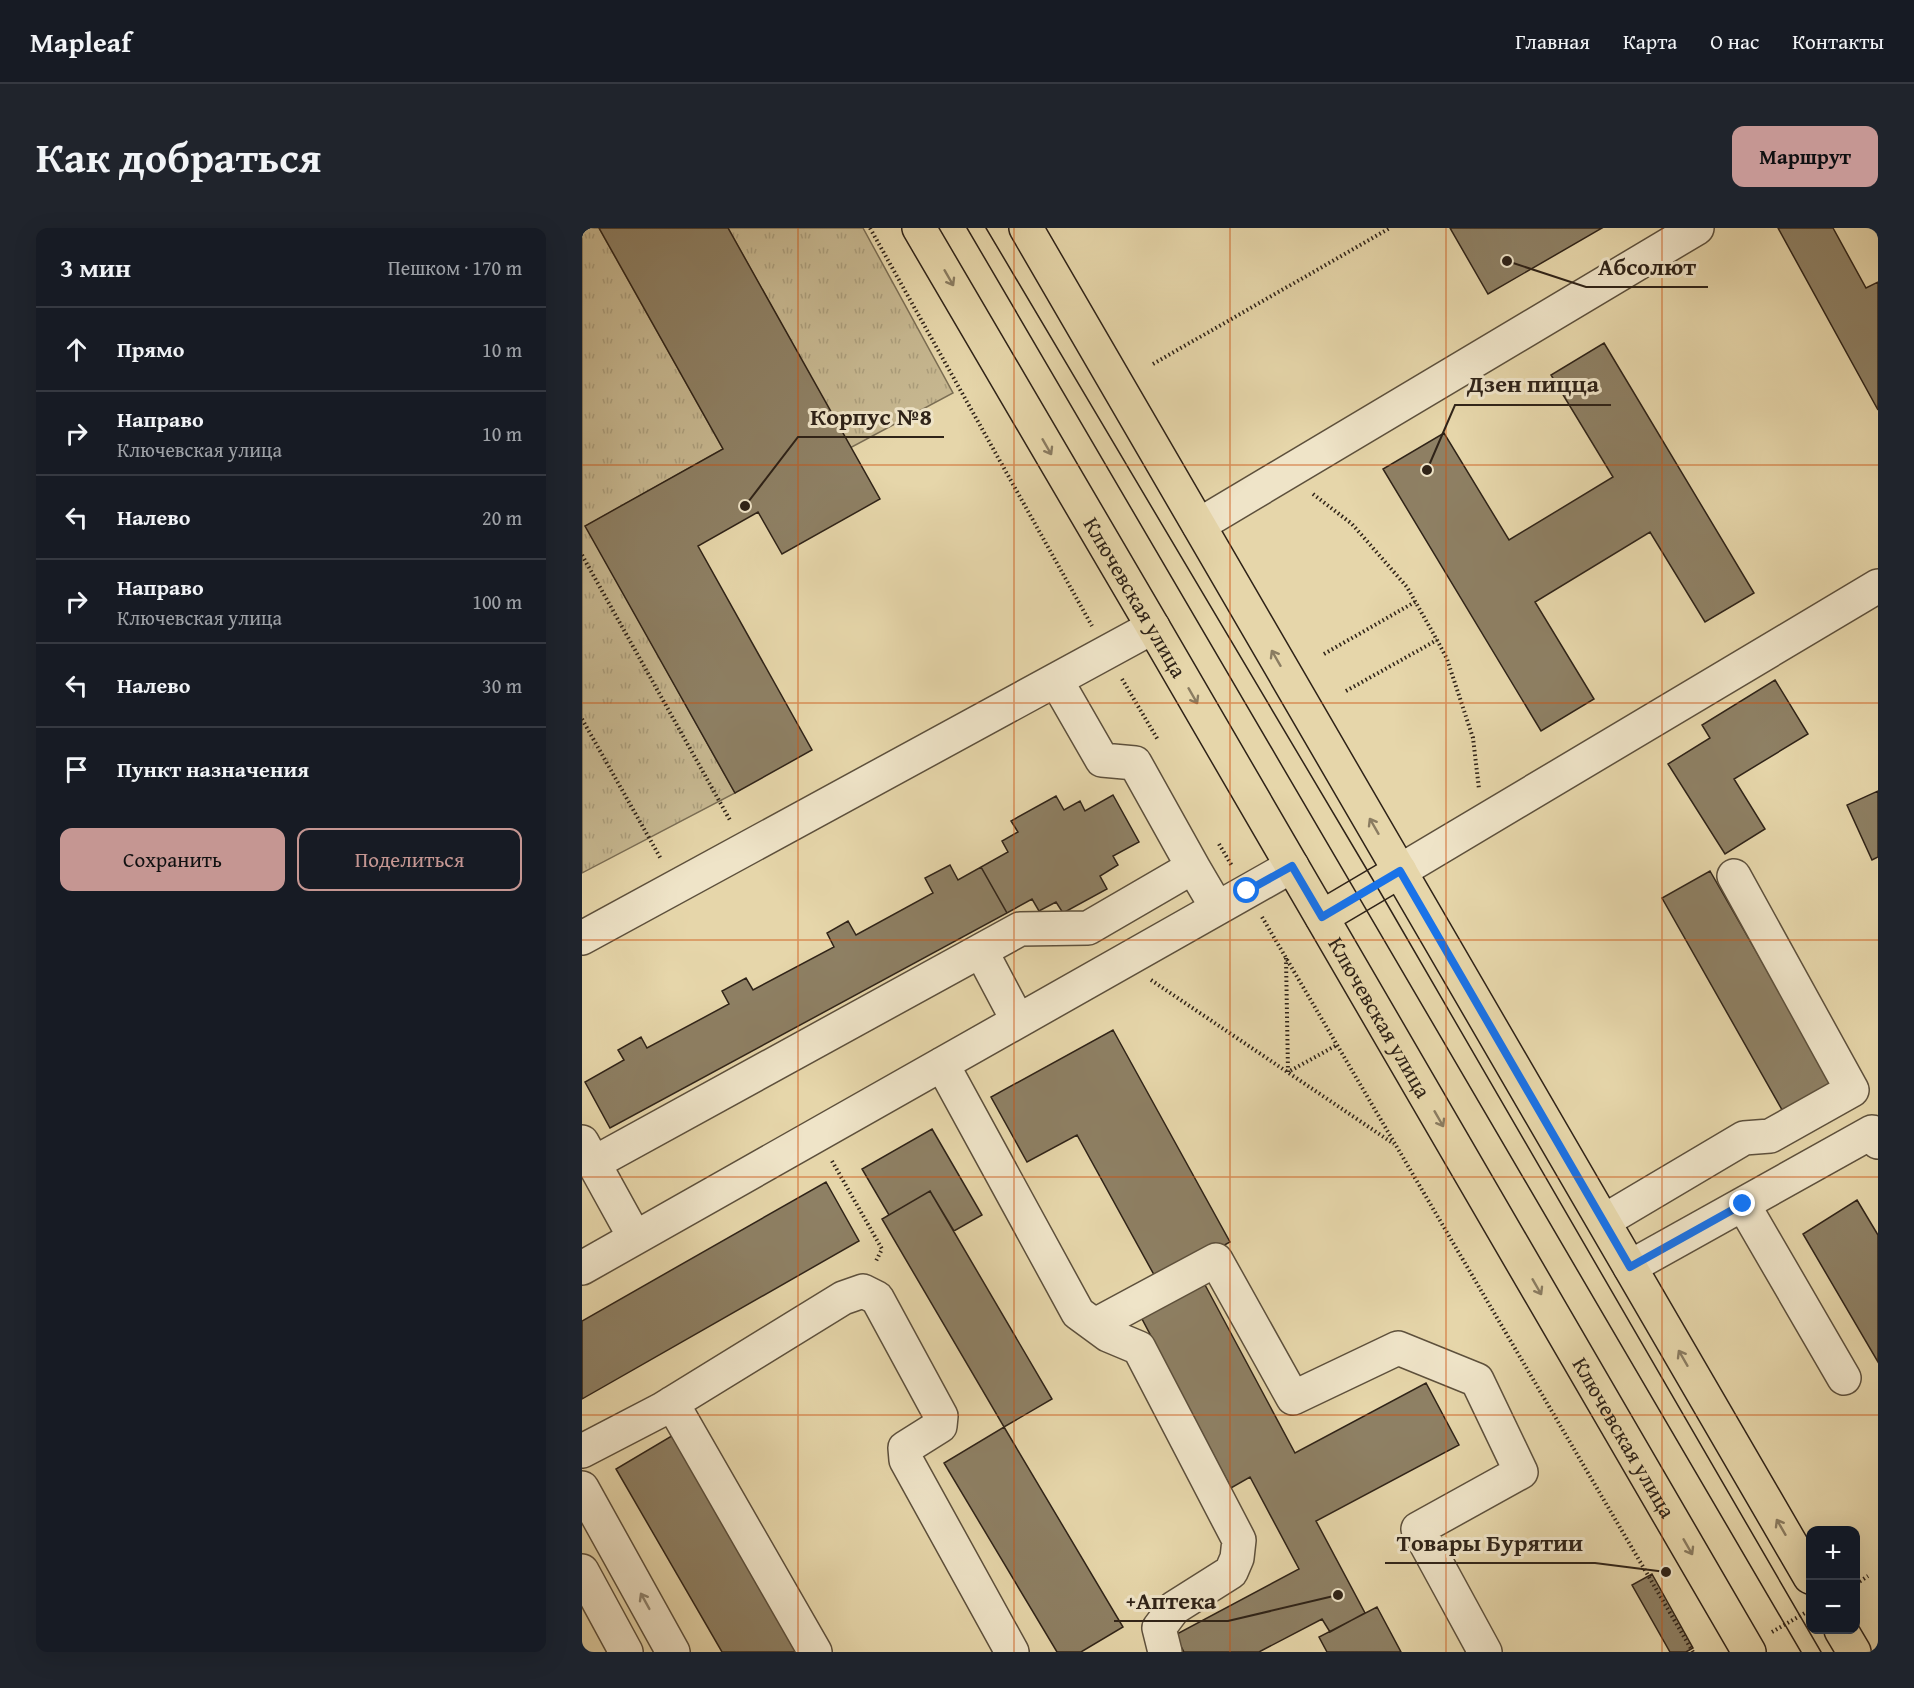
<!DOCTYPE html>
<html lang="ru">
<meta charset="utf-8">
<style>
:root{--surface:#171b24;--page:#20242c;--text:#f1f3f6;--muted:#9ea1a6;--line:#363941;--accent:#c59692}
body{margin:0;font-family:"Gentium Book Plus",serif;background:var(--page);color:var(--text)}
.controls{position:absolute;right:18px;bottom:18px;display:grid;overflow:hidden;border-radius:12px;box-shadow:0 6px 24px #0002}
.controls button{width:54px;height:54px;display:grid;place-items:center;padding:0;border:0;border-bottom:2px solid var(--line);background:var(--surface);color:var(--text);font:30px sans-serif}
.stop{position:absolute;width:18px;height:18px;margin:-14px;border:4px solid #1a73e8;border-radius:50%;background:#fff}
.stop.end{background:#1a73e8;border-color:#fff;box-shadow:0 2px 6px #0008}
.list{margin:0;padding:0;list-style:none}
h2{display:flex;justify-content:space-between;align-items:center;height:78px;margin:0;padding:0 24px;font-size:26px}
h2 small{font-size:20px;font-weight:400;color:var(--muted)}
.list li{display:grid;grid-template-columns:39px 1fr auto;gap:18px;align-items:center;box-sizing:border-box;height:84px;padding:0 24px;border-top:2px solid var(--line)}
.list b{display:block;font-size:22px;white-space:nowrap}
.list p{margin:0;font-size:20px;white-space:nowrap;color:var(--muted)}
.list em{font-size:20px;font-style:normal;color:var(--muted)}
.actions{display:flex;gap:12px;padding:18px 24px}
.actions a{flex:1;padding:14px 0;border:2px solid var(--accent);border-radius:12px;text-align:center;font-size:21px;color:var(--accent)}
.actions .main{background:var(--accent);color:#111}
.icon{flex:none;width:33px;height:33px;fill:none;stroke:currentColor;stroke-width:2;stroke-linecap:round;stroke-linejoin:round}
.map{position:relative;flex:none;width:1296px;height:1424px;overflow:hidden;border-radius:12px}
header{display:flex;align-items:center;gap:36px;box-sizing:border-box;height:84px;padding:0 30px;background:var(--surface);border-bottom:2px solid var(--line)}
header strong{font-size:28px}
nav{display:flex;gap:33px;margin-inline-start:auto;font-size:21px}
.intro{display:flex;align-items:center;justify-content:space-between;box-sizing:border-box;height:144px;padding:0 36px}
h1{margin:0;font-size:42px}
.button{padding:15px 27px;border-radius:12px;background:var(--accent);color:#111;font-size:21px;font-weight:700}
main{display:flex;gap:36px;padding:0 36px}
aside{flex:1;background:var(--surface);border-radius:12px;box-shadow:0 6px 24px #0002}
.map>svg:first-child{display:block}
.park{fill:url(#park-tufts);stroke:#7b6e54;stroke-width:1.5}
.building{fill:#8e8064;stroke:#2f2318;stroke-width:1.5}
.lines{fill:none;stroke-linecap:round;stroke-linejoin:round}
.minor-casing{stroke:#5d503c;stroke-width:36}
.major-casing{stroke:#2f2318;stroke-width:36}
.path{stroke:#2f2318;stroke-width:4;stroke-dasharray:1.5 3;stroke-linecap:butt}
.minor{stroke:#efe4c8;stroke-width:33}
.major{stroke:#e6d6aa;stroke-width:33}
.tram{stroke:#2f2318;stroke-width:1.5}
.oneway{stroke:#8a7c61}
.oneway2{stroke:#8f8470}
.route{stroke:#1a73e8;stroke-width:8}
.grid{fill:none;stroke:#cc510e;stroke-width:1.5;stroke-opacity:0.55}
.labels{text-anchor:middle;dominant-baseline:central;stroke-width:6;stroke-linejoin:round;paint-order:stroke}
.street-label{font-size:22px;fill:#2f2318;stroke:#efe4c8}
.leader{fill:none;stroke:#2f2318;stroke-width:2}
.callout-dot{fill:#2f2318;stroke:#efe4c8;stroke-width:2}
.callout-label{font-size:24px;text-anchor:middle;font-weight:bold;fill:#2f2318;stroke:#efe4c8;stroke-width:6;stroke-linejoin:round;paint-order:stroke}
</style>
<header>
<strong>Mapleaf</strong>
<nav><a>Главная</a><a>Карта</a><a>О нас</a><a>Контакты</a></nav>
</header>
<div class="intro"><h1>Как добраться</h1><a class="button">Маршрут</a></div>
<main>
<aside>
<h2>3 мин<small>Пешком · 170 m</small></h2>
<ul class="list">
<li><svg class="icon" aria-label="ahead" viewBox="0 0 24 24"><path d="M12 20V5M6 11l6-6 6 6"/></svg><div><b>Прямо</b></div><em>10 m</em></li>
<li><svg class="icon" aria-label="right" viewBox="0 0 24 24"><path d="M7 20v-9h11M14 6l5 5-5 5"/></svg><div><b>Направо</b><p>Ключевская улица</p></div><em>10 m</em></li>
<li><svg class="icon" aria-label="left" viewBox="0 0 24 24"><path d="M17 20v-9H6M10 6l-5 5 5 5"/></svg><div><b>Налево</b></div><em>20 m</em></li>
<li><svg class="icon" aria-label="right" viewBox="0 0 24 24"><path d="M7 20v-9h11M14 6l5 5-5 5"/></svg><div><b>Направо</b><p>Ключевская улица</p></div><em>100 m</em></li>
<li><svg class="icon" aria-label="left" viewBox="0 0 24 24"><path d="M17 20v-9H6M10 6l-5 5 5 5"/></svg><div><b>Налево</b></div><em>30 m</em></li>
<li><svg class="icon" aria-label="arrive" viewBox="0 0 24 24"><path d="M6 21V4h12l-3 4 3 4H6"/></svg><div><b>Пункт назначения</b></div></li>
</ul>
<div class="actions"><a class="main">Сохранить</a><a>Поделиться</a></div>
</aside>
<div class="map">
<svg width="1296" height="1424" viewBox="0 0 1296 1424">
<defs>
<pattern id="park-tufts" width="24" height="20" patternUnits="userSpaceOnUse" patternTransform="scale(1.5)"><rect width="24" height="20" fill="#c7b891"/><path d="M3 7l-1-3M5 7V3M7 7l1-3M15 17l-1-3M17 17v-4M19 17l1-3" fill="none" stroke="#ab9e7c"/></pattern>
</defs>
<rect width="100%" height="100%" fill="#e6d6aa"/>
<filter id="stains"><feTurbulence type="fractalNoise" baseFrequency=".00333" numOctaves="4"/><feColorMatrix values="0 0 0 0 .2 0 0 0 0 .09 0 0 0 0 .02 0 0 0 .5 -.17"/></filter>
<radialGradient id="worn" r=".72"><stop offset=".6" stop-color="#630" stop-opacity="0"/><stop offset="1" stop-color="#630" stop-opacity=".3"/></radialGradient>
<!-- park -->
<path class="park" d="M0,0H17L141,221L4,298L153,565L0,645Z
M146,0H281L371,165L268,220Z"/>
<!-- building -->
<path class="building" d="M17,0H146L298,271L200,326L176,284L116,318L230,522L153,565L3,298L141,221Z
M868,0H1020L906,66Z
M1196,0H1251L1284,60L1296,54V182Z
M1022,115L1172,365L1123,394L1068,304L953,374L1012,471L959,503L801,241L862,205L927,312L1031,249L969,147Z
M1193,452L1226,506L1152,551L1183,601L1143,626L1086,536L1128,510L1120,497Z
M1296,563V629L1290,632L1265,577Z
M531,567L557,614L531,628L536,637L518,648L525,661L481,685L474,674L457,683L450,671L425,685L399,639L426,624L420,613L436,604L429,593L474,568L482,582L498,573L503,583Z
M368,637L376,652L399,639L425,685L28,900L3,854L42,832L36,822L59,809L65,820L147,776L140,763L164,750L171,762L252,719L245,705L266,693L274,707L351,665L343,650Z
M1128,643L1252,859L1203,887L1080,670Z
M531,802L648,1014L576,1054L495,907L445,934L409,869Z
M350,901L400,987L372,1003L348,963L307,987L280,941Z
M244,954L277,1013L0,1171V1093Z
M348,963L470,1171L422,1199L300,991Z
M1275,972L1296,1007V1134L1221,1006Z
M622,1055L713,1225L844,1155L877,1217L734,1293L783,1385L748,1404L740,1391L677,1424H602L593,1407L717,1341L668,1249L649,1260L559,1089Z
M422,1199L541,1399L499,1424H475L362,1235Z
M93,1206L219,1424H140L34,1241Z
M1070,1346L1111,1420L1104,1424H1088L1050,1357Z
M795,1379L819,1424H745L737,1409Z"/>
<g class="lines">
<defs>
<path id="minor" d="M617,297L1115,0
M474,452L520,532L553,535L611,639
M818,643L1296,358
M0,710L571,399
M399,723L436,793
M360,836L496,1085L526,1107L557,1120L657,1312L655,1330L649,1344L592,1380L577,1400L583,1424
M0,914L53,1010
M12,935L438,701L506,700L611,639L635,680
M1161,976L1262,1150
M1022,993L1162,910L1188,908L1270,862L1152,648
M1048,1039L1290,904L1296,914
M0,1040L710,638
M513,1097L634,1032L711,1170L816,1120L895,1152L939,1244L836,1301L903,1424
M90,1175L233,1424
M0,1223L79,1182L261,1070L281,1063L295,1070L359,1188L358,1198L323,1220L324,1232L430,1424
M0,1260L91,1424
M0,1343L44,1424"/>
<g id="major">
<path id="s1" d="M337,0L571,399L1167,1424"/>
<path d="M444,0L1228,1349"/>
<path d="M740,689L818,643"/>
<path d="M1259,1402L1272,1424"/>
</g>
</defs>
<!-- minor casing -->
<use href="#minor" class="minor-casing"/>
<!-- major casing -->
<use href="#major" class="major-casing"/>
<!-- path -->
<path class="path" d="M288,0L510,398
M571,136L808,0
M731,266L770,296L825,359L855,412L865,431L891,510L897,561
M0,327L149,594
M742,426L833,374
M540,451L576,512
M764,463L855,412
M0,491L79,631
M637,616L650,638
M680,689L1111,1424
M704,730L706,844L755,817
M569,752L812,916
M250,933L300,1021L293,1035
M1274,1356L1286,1348
M1190,1404L1228,1382"/>
<!-- minor -->
<use href="#minor" class="minor"/>
<!-- major -->
<use href="#major" class="major"/>
<!-- tram -->
<path class="tram" d="M385,0L1219,1424
M404,0L794,657L1239,1424"/>
</g>
<!-- one-way arrows -->
<defs><path id="oneway-shaft" d="M-6 0H5M1.5-3L5.5 0L1.5 3" fill="none" stroke-width="1.6" stroke-linecap="round" stroke-linejoin="round" transform="scale(1.5)"/></defs>
<g class="oneway">
<use href="#oneway-shaft" transform="translate(367 50) rotate(60)"/>
<use href="#oneway-shaft" transform="translate(465 219) rotate(60)"/>
<use href="#oneway-shaft" transform="translate(694 430) rotate(-120)"/>
<use href="#oneway-shaft" transform="translate(611 468) rotate(60)"/>
<use href="#oneway-shaft" transform="translate(792 598) rotate(-120)"/>
<use href="#oneway-shaft" transform="translate(857 891) rotate(60)"/>
<use href="#oneway-shaft" transform="translate(955 1059) rotate(60)"/>
<use href="#oneway-shaft" transform="translate(1101 1130) rotate(-120)"/>
<use href="#oneway-shaft" transform="translate(1199 1299) rotate(-120)"/>
<use href="#oneway-shaft" transform="translate(1106 1319) rotate(60)"/>
</g>
<use class="oneway2" href="#oneway-shaft" transform="translate(63 1373) rotate(-119)"/>
<g class="lines">
<!-- route -->
<path class="route" d="M665,663L710,638L740,689L818,643L1048,1039L1161,976"/>
</g>
<!-- grid -->
<path class="grid" d="M216,0V1424M432,0V1424M648,0V1424M864,0V1424M1080,0V1424M0,237H1296M0,475H1296M0,712H1296M0,949H1296M0,1187H1296"/>
<g class="labels">
<!-- street labels -->
<g class="street-label">
<text stroke="none"><textPath href="#s1" startOffset="428">Ключевская улица</textPath></text>
<text stroke="none"><textPath href="#s1" startOffset="914">Ключевская улица</textPath></text>
<text stroke="none"><textPath href="#s1" startOffset="1400">Ключевская улица</textPath></text>
</g>
</g>
<!-- callouts -->
<path class="leader" d="M925 33L1004 59H1126M845 242L873 177H1029M163 278L216 209H362M1084 1344L1013 1335H803M756 1367L646 1393H532"/>
<g class="callout-dot">
<circle cx="925" cy="33" r="6"/>
<circle cx="845" cy="242" r="6"/>
<circle cx="163" cy="278" r="6"/>
<circle cx="1084" cy="1344" r="6"/>
<circle cx="756" cy="1367" r="6"/>
</g>
<g class="callout-label">
<text x="1065" y="47">Абсолют</text>
<text x="951" y="164">Дзен пицца</text>
<text x="289" y="197">Корпус №8</text>
<text x="908" y="1323">Товары Бурятии</text>
<text x="589" y="1381">+Аптека</text>
</g>
<rect width="100%" height="100%" filter="url(#stains)"/>
<rect width="100%" height="100%" fill="url(#worn)"/>
</svg>
<div class="controls">
<button>+</button>
<button>−</button>
</div>
<div class="stop" style="left:665px;top:663px"></div>
<div class="stop end" style="left:1161px;top:976px"></div>
</div>
</main>
